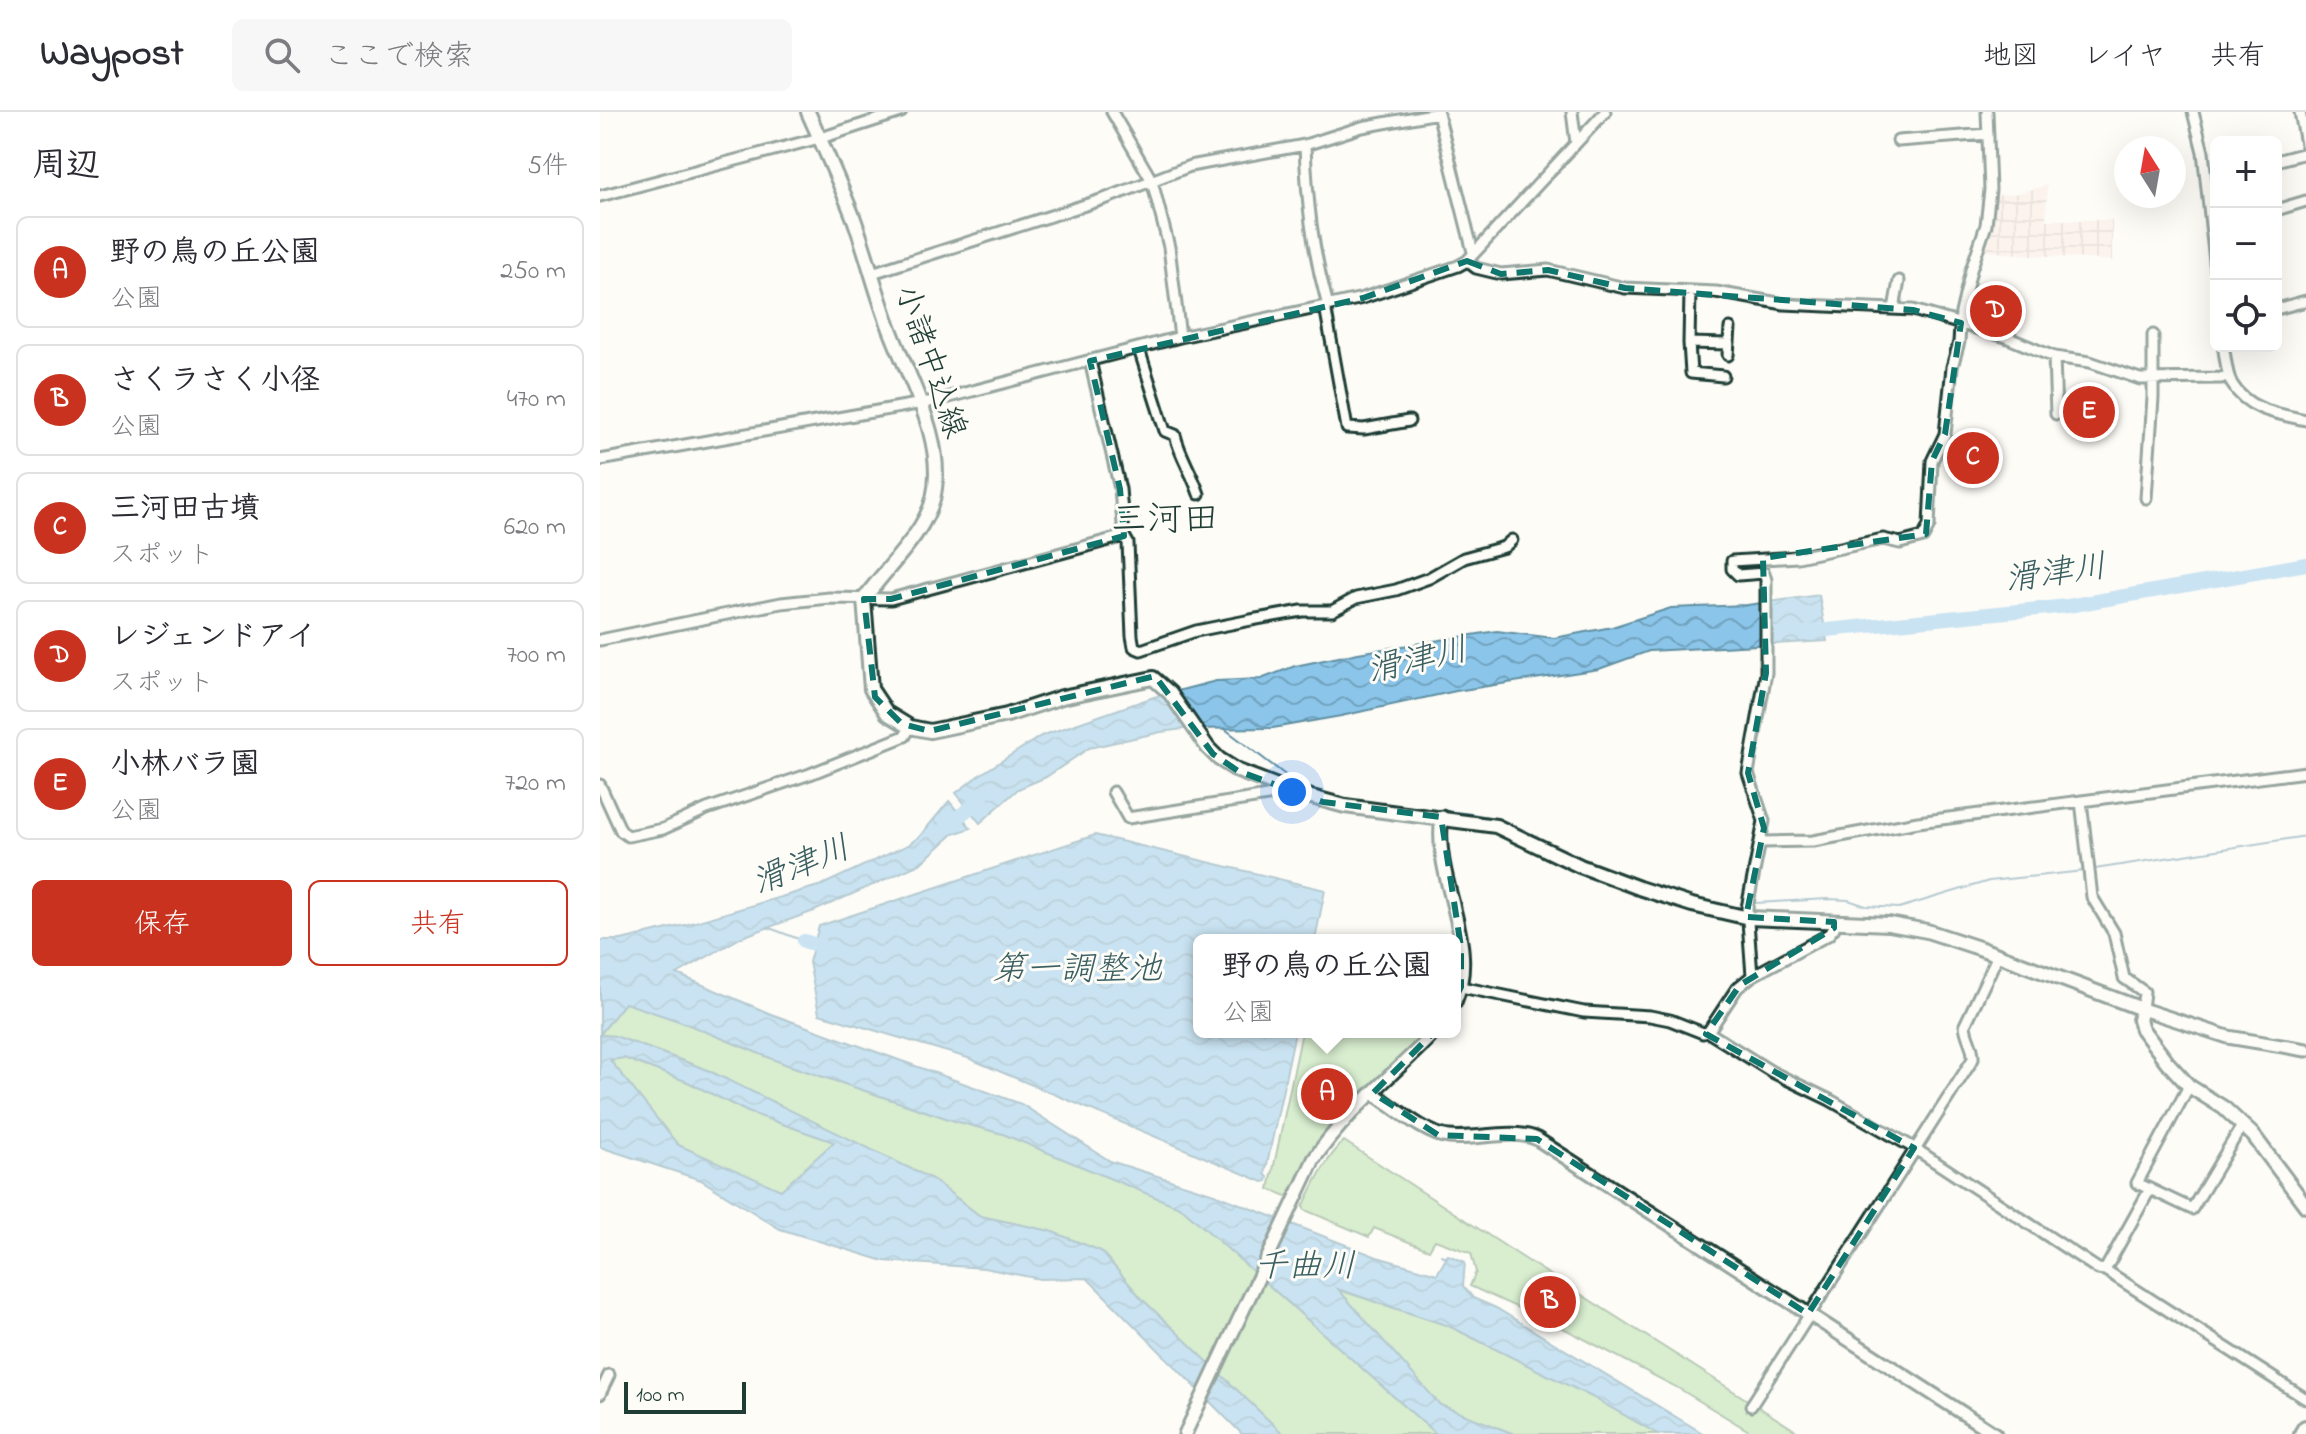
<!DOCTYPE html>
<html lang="ja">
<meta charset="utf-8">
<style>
:root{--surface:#fff;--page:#f7f7f7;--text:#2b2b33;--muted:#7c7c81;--line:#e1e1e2;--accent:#c8321e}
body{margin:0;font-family:"Indie Flower","Klee One",sans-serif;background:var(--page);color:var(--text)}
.controls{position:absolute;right:24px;top:24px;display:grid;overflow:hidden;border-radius:12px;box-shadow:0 8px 32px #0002}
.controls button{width:72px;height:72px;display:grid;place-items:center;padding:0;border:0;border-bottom:2px solid var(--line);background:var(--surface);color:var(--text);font:40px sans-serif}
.compass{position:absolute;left:1514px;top:24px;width:72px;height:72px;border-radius:50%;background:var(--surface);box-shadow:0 8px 32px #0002;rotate:349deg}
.scale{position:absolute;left:24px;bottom:20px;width:122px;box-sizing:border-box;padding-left:8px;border:4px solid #1f3d34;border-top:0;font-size:22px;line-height:28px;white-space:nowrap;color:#1f3d34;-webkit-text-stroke:6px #fdfcf7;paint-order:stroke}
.you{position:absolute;left:692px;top:680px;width:28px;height:28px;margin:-20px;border:6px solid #fff;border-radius:50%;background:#1a73e8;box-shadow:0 0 0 12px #1a73e833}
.badge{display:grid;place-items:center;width:52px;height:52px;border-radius:50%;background:var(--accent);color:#fff;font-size:26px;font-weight:700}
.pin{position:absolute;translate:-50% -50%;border:4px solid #fff;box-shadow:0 2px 8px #0006}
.popup{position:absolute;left:593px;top:822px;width:268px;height:104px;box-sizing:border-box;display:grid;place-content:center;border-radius:12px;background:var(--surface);filter:drop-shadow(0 2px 6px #0005);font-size:26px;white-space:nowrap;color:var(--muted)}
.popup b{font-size:30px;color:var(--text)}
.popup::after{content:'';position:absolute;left:50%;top:100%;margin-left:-16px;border:16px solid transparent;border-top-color:var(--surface)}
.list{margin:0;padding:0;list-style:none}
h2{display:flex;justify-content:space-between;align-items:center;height:104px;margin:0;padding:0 32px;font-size:34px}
h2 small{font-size:26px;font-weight:400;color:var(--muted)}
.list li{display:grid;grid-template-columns:52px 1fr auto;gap:24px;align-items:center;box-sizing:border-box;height:112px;margin:0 16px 16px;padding:0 16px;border:2px solid var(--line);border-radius:12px}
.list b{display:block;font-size:30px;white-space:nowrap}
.list p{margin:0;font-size:26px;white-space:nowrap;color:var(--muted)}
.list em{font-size:26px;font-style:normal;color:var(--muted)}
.actions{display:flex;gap:16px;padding:24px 32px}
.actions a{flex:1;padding:18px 0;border:2px solid var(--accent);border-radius:12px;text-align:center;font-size:28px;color:var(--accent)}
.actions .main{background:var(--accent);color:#fff}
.icon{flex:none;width:44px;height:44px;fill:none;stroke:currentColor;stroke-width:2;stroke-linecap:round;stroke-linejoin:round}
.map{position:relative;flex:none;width:1706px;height:1322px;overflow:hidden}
header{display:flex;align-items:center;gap:48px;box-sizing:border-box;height:112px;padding:0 40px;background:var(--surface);border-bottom:2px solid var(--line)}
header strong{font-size:38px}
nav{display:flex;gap:44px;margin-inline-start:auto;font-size:28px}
.search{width:560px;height:72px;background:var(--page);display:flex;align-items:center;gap:20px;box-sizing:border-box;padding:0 28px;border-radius:12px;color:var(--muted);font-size:30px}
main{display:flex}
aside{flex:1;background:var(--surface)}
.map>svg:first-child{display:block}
.industrial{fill:url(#industrial-grid)}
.green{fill:#acdd9d;stroke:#668d68;stroke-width:2}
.water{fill:url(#water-waves);stroke:#608fa1;stroke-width:2;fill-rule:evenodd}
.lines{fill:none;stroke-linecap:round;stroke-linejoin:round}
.stream{stroke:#608fa1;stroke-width:2}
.river{stroke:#8bc6ea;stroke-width:14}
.minor-casing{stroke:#1f3d34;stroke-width:15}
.tertiary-casing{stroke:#1f3d34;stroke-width:17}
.secondary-casing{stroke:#1f3d34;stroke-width:18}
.trunk-casing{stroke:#1f3d34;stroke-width:22}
.minor{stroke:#fdfcf7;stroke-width:9}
.tertiary{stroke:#fdfcf7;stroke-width:11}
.secondary{stroke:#fdfcf7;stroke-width:12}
.trunk{stroke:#fdfcf7;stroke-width:16}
.marked{fill:none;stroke:#0f766e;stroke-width:6;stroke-dasharray:16 10;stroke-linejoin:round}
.labels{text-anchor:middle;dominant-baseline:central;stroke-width:6;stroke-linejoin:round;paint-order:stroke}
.street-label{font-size:32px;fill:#1f3d34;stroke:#fdfcf7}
.water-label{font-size:34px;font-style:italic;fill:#3a5f62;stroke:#fdfcf7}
.quarter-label{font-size:36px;fill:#1f3d34;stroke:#fdfcf7}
</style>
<header>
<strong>Waypost</strong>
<div class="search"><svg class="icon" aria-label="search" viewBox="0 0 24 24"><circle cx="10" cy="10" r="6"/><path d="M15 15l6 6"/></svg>ここで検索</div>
<nav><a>地図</a><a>レイヤ</a><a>共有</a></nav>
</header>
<main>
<aside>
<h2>周辺<small>5件</small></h2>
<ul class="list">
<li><span class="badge">A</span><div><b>野の鳥の丘公園</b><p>公園</p></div><em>250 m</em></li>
<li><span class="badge">B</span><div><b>さくラさく小径</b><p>公園</p></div><em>470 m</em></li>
<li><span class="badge">C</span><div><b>三河田古墳</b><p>スポット</p></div><em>620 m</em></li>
<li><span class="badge">D</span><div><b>レジェンドアイ</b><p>スポット</p></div><em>700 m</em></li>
<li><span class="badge">E</span><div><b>小林バラ園</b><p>公園</p></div><em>720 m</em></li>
</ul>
<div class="actions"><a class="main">保存</a><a>共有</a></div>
</aside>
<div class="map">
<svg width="1706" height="1322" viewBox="0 0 1706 1322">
<defs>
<pattern id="industrial-grid" width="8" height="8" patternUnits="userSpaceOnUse" patternTransform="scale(2)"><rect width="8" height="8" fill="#fae8e0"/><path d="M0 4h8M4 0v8" fill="none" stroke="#d6c8c1"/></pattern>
<pattern id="water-waves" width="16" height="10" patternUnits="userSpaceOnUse" patternTransform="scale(2)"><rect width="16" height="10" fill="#8bc6ea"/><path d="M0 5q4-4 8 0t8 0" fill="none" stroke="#71a2be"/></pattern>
</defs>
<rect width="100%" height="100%" fill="#fdfcf7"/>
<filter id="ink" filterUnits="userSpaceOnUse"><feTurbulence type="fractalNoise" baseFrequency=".0125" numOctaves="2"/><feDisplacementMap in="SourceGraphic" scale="16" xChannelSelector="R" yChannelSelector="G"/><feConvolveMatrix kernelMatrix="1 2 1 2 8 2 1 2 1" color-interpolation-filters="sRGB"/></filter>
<g filter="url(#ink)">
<!-- industrial -->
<path class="industrial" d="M1447,73L1446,108H1512V149L1383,139L1394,113L1395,83L1419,81Z"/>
<!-- green -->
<path class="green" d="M1499,281L1500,317L1479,318L1478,282Z
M25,890L82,910L185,952L355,1009L403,1022L582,1096L836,1322H683L542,1187L501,1139L450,1119L380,1104L332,1067L105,957L15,924L0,923Z
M702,920H828L726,1020L713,1038L689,1085L669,1077Z
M24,946L88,970L148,1000L234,1030L181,1079L78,1033L10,948Z
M744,1029L928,1149L1201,1322H1154L1078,1276L969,1219L870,1174L876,1160L871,1141L835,1128L829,1138L774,1116L769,1125L705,1098L703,1095C715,1070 725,1048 744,1029Z
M736,1177L849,1214L992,1285L1058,1322H914L840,1293Z"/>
<!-- water -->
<path class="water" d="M1219,483L1227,529L1049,539L999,557L856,579L741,604L673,616L583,617L561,620L489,636L446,665L418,677L380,711L356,681L378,664L441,624L554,585L616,569L661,567L695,554L758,541L897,519L954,526L1012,515L1071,496L1147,493Z
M349,689L371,716L353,722L320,752L214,799L142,825L77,862L171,902L421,992L510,1049L614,1082L777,1145L837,1162L848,1143L865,1150L863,1174L873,1186L896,1196L1104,1322H1058L992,1285L849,1214L738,1177L840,1293L914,1322H836L582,1096L403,1022L355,1009L185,952L82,910L25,891L0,922V828H21L85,813L222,773L308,733L320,724Z
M495,723L725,778L715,828H599V920H695L665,1062L668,1065L667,1069L663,1070L368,946L219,902L209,850L219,814Z
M0,923L15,924L105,957L332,1067L380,1104L450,1119L501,1139L542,1187L683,1322H642L487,1166L440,1167L384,1156L284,1149L180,1117L101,1068L0,1035ZM24,946L88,970L148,1000L234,1030L181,1078L78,1033L10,948Z"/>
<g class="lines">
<!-- stream -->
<path class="stream" d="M625,617L688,665L708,676L744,687L872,702L902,708
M1495,757L1706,724
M1155,791L1228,787L1248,788L1266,794L1299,796L1389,769L1484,759
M167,815L204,829
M841,1143L847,1146"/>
<!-- river -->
<path class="river" d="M1207,520L1468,494L1706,452
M346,715L382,686
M204,829L229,837"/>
<defs>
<path id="minor" d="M512,0L552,69L569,135L580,225
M972,0L976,31
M1593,0L1603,40L1616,159
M1700,0L1706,32
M1298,29L1388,22
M705,33C707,89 712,136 727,190L725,194L747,316L764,317L809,309
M1676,49L1706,41
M0,84L227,24L301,0
M1676,98L1706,89
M867,149L876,156L901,162L948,158L1025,176L1116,180L1184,192L1313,198L1406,225L1454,245L1490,250L1540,267L1621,266L1628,263
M272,161L507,86L590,54L705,33L762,15L838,1L873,140
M1090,180L1089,231L1091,261L1123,264
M1294,197L1299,169
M1676,197L1706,189
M1089,231L1128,232
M1623,234C1626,246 1626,262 1632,272C1648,299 1679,302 1706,308
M539,237L565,319L575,323C580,344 592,361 599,382
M1128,243L1130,216
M1454,245L1456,302
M490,249L520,377L524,424
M0,348L334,289L580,225L763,186L858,154L867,149L1005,0
M1546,386L1553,286V223
M0,528L181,491L229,486L291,487L524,424L528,431L532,524L534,535L541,538L596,519L651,508L702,499H732L756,486L796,478L829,466L864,446L904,435L912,428
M0,673L21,719L28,724L63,717L107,697L210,662L305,624L310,615
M513,680L528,706L693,680
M1481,689L1492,785L1514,821L1524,866L1544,880L1542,897
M1162,730L1213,729L1318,710L1706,660
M1152,864L1228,823L1234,816V810
M861,875L984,900L1050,904L1070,908L1103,921L1108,920L1172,960L1230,988L1314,1036L1498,1157L1505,1158L1706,1287
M1108,920L1137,876L1152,864L1147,796L1164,709L1148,661L1166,561V468L1164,461L1138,463L1132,457V449L1198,445L1283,427L1300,431L1323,425L1329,414L1332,349L1345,322L1352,255L1359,230L1361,201L1371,158L1386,113L1390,78L1387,0
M1589,974L1537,1071L1592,1097L1643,1012
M1505,1158L1550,1077
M0,1282L9,1263
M1151,1294L1373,947C1374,934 1366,926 1365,913L1398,843"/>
<path id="tertiary" d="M842,705C832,767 881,830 855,890
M1542,897L1628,925L1706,938
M773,981C793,994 826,1023 849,1025C875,1028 914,1016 937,1027L1395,1322
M585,1322L714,1047C747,998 795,962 835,920"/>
<path id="secondary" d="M208,0C224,36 240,71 254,107C267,143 276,181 290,217C309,268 347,330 333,387C324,422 285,457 264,487L271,577L287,601L310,615L330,619L340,617L407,603L462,585L553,566L570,581L608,636L619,647L638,659L693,680L745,694L896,714L980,754L1039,776L1092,793L1149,806L1289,812L1327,819L1379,836L1542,897L1539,908L1542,917L1567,950L1589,974L1624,996L1653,1023L1706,1094"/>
<path id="trunk" d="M1703,1322L1706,1317"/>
</defs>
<!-- minor casing -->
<use href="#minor" class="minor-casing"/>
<!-- tertiary casing -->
<use href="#tertiary" class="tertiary-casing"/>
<!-- secondary casing -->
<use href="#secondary" class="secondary-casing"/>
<!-- trunk casing -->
<use href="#trunk" class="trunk-casing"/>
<!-- minor -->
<use href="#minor" class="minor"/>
<!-- tertiary -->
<use href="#tertiary" class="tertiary"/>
<!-- secondary -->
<use href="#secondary" class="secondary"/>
<!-- trunk -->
<use href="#trunk" class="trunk"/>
</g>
</g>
<!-- marked area -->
<path d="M0 0H1706V1322H0ZM867,149L901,162L948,158L1025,176L1313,198L1361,211L1345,322L1332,349L1326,422L1163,446L1166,561L1148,661L1164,716L1146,805L1234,810V816L1140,873L1106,922L1314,1036L1208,1202L937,1027L838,1023L773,981L842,912L861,875V835L841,705L723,690L638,659L613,642L555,564L330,619L302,612L275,585L264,487H291L524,424L520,377L490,249L763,186Z" fill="#fdfcf7" fill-opacity=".55" fill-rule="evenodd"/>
<path class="marked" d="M867,149L901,162L948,158L1025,176L1313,198L1361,211L1345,322L1332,349L1326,422L1163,446L1166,561L1148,661L1164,716L1146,805L1234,810V816L1140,873L1106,922L1314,1036L1208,1202L937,1027L838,1023L773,981L842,912L861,875V835L841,705L723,690L638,659L613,642L555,564L330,619L302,612L275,585L264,487H291L524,424L520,377L490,249L763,186Z"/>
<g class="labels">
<!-- street labels -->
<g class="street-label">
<text transform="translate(329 250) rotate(71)">小諸中込線</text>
</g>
<!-- water labels -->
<g class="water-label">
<text transform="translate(1456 463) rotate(-8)">滑津川</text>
<text transform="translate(818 550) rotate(-13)">滑津川</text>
<text transform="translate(202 755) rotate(-22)">滑津川</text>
<text x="477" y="859">第一調整池</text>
<text x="705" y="1156">千曲川</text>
</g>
<!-- quarter labels -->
<g class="quarter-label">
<text x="565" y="409">三河田</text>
</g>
</g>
</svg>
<div class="controls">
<button>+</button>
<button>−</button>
<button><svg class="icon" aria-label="locate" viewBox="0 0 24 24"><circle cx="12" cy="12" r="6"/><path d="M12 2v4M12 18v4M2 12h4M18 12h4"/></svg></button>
</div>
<svg class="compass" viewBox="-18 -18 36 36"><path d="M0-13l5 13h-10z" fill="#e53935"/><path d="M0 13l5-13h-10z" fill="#7c7c81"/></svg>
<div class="scale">100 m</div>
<div class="you"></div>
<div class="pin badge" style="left:727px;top:982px">A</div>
<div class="popup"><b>野の鳥の丘公園</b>公園</div>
<div class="pin badge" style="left:950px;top:1190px">B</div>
<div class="pin badge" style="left:1373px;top:346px">C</div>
<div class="pin badge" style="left:1396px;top:199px">D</div>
<div class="pin badge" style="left:1489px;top:300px">E</div>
</div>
</main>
